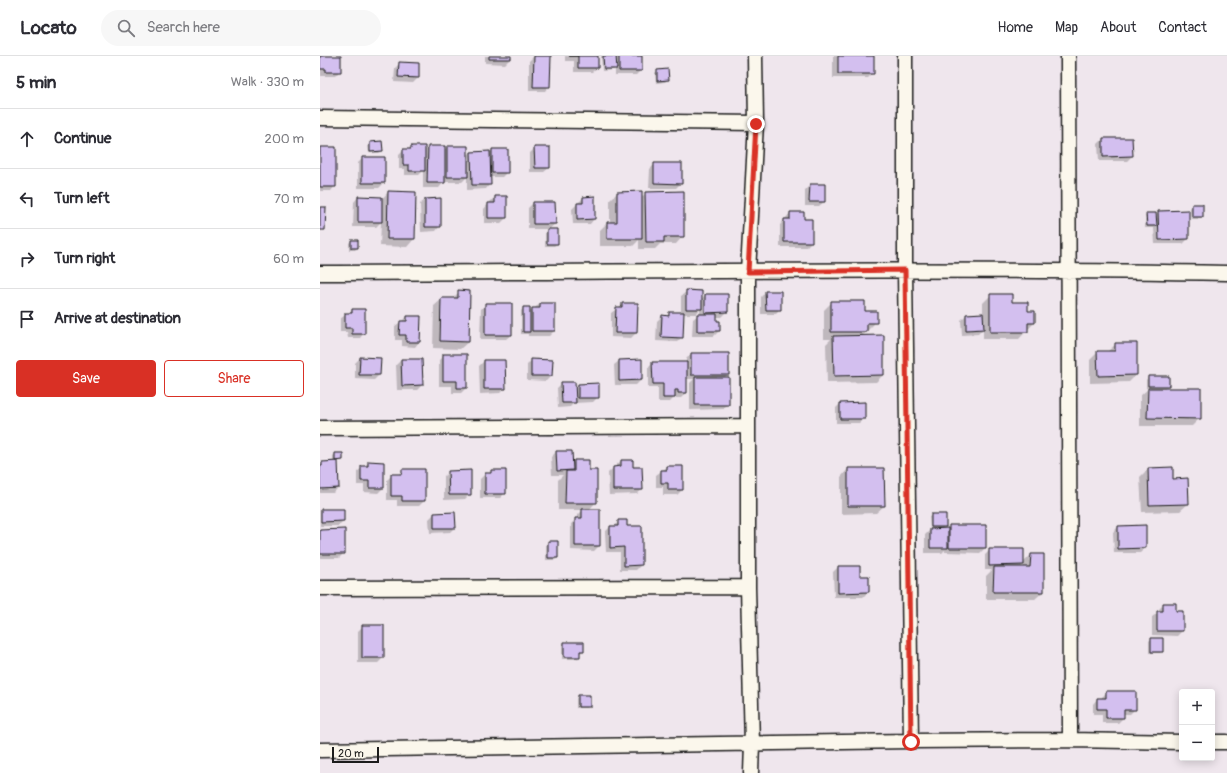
<!DOCTYPE html>
<meta charset="utf-8">
<style>
:root{--surface:#fff;--page:#f7f7f7;--text:#2b2b33;--muted:#7c7c81;--line:#e1e1e2;--accent:#d93025}
body{margin:0;font-family:Pangolin,sans-serif;background:var(--page);color:var(--text)}
.controls{position:absolute;right:12px;bottom:12px;display:grid;overflow:hidden;border-radius:4px;box-shadow:0 2px 10px #0003}
.controls button{width:36px;height:36px;display:grid;place-items:center;padding:0;border:0;border-bottom:1px solid var(--line);background:var(--surface);color:var(--text);font:20px sans-serif}
.scale{position:absolute;left:12px;bottom:10px;width:47px;box-sizing:border-box;padding-left:4px;border:2px solid #1c1c1c;border-top:0;font-size:11px;line-height:14px;white-space:nowrap;color:#1c1c1c;-webkit-text-stroke:3px #fbf7ec;paint-order:stroke}
.stop{position:absolute;width:12px;height:12px;margin:-9px;border:3px solid #d93025;border-radius:50%;background:#fff}
.stop.end{background:#d93025;border-color:#fff;box-shadow:0 1px 4px #0008}
.list{margin:0;padding:0;list-style:none}
h2{display:flex;justify-content:space-between;align-items:center;height:52px;margin:0;padding:0 16px;font-size:17px}
h2 small{font-size:13px;font-weight:400;color:var(--muted)}
.list li{display:grid;grid-template-columns:26px 1fr auto;gap:12px;align-items:center;box-sizing:border-box;height:60px;padding:0 16px;border-top:1px solid var(--line)}
.list b{display:block;font-size:15px;white-space:nowrap}
.list em{font-size:13px;font-style:normal;color:var(--muted)}
.actions{display:flex;gap:8px;padding:12px 16px}
.actions a{flex:1;padding:9px 0;border:1px solid var(--accent);border-radius:4px;text-align:center;font-size:14px;color:var(--accent)}
.actions .main{background:var(--accent);color:#fff}
.icon{flex:none;width:22px;height:22px;fill:none;stroke:currentColor;stroke-width:2;stroke-linecap:round;stroke-linejoin:round}
.map{position:relative;flex:none;width:907px;height:717px;overflow:hidden}
header{display:flex;align-items:center;gap:24px;box-sizing:border-box;height:56px;padding:0 20px;background:var(--surface);border-bottom:1px solid var(--line)}
header strong{font-size:19px}
nav{display:flex;gap:22px;margin-inline-start:auto;font-size:14px}
.search{width:280px;height:36px;background:var(--page);display:flex;align-items:center;gap:10px;box-sizing:border-box;padding:0 14px;border-radius:22px;color:var(--muted);font-size:15px}
main{display:flex}
aside{flex:1;background:var(--surface)}
.map>svg:first-child{display:block}
.shadow{fill:#0003;fill-rule:evenodd}
.building{fill:#d3bfef;stroke:#1c1c1c}
.lines{fill:none;stroke-linecap:round;stroke-linejoin:round}
.street-casing{stroke:#1c1c1c;stroke-width:17}
.street{stroke:#fbf7ec;stroke-width:14}
.route{stroke:#d93025;stroke-width:5}
</style>
<header>
<strong>Locato</strong>
<div class="search"><svg class="icon" aria-label="search" viewBox="0 0 24 24"><circle cx="10" cy="10" r="6"/><path d="M15 15l6 6"/></svg>Search here</div>
<nav><a>Home</a><a>Map</a><a>About</a><a>Contact</a></nav>
</header>
<main>
<aside>
<h2>5 min<small>Walk · 330 m</small></h2>
<ul class="list">
<li><svg class="icon" aria-label="ahead" viewBox="0 0 24 24"><path d="M12 20V5M6 11l6-6 6 6"/></svg><div><b>Continue</b></div><em>200 m</em></li>
<li><svg class="icon" aria-label="left" viewBox="0 0 24 24"><path d="M17 20v-9H6M10 6l-5 5 5 5"/></svg><div><b>Turn left</b></div><em>70 m</em></li>
<li><svg class="icon" aria-label="right" viewBox="0 0 24 24"><path d="M7 20v-9h11M14 6l5 5-5 5"/></svg><div><b>Turn right</b></div><em>60 m</em></li>
<li><svg class="icon" aria-label="arrive" viewBox="0 0 24 24"><path d="M6 21V4h12l-3 4 3 4H6"/></svg><div><b>Arrive at destination</b></div></li>
</ul>
<div class="actions"><a class="main">Save</a><a>Share</a></div>
</aside>
<div class="map">
<svg width="907" height="717" viewBox="0 0 907 717">
<rect width="100%" height="100%" fill="#efe6ed"/>
<filter id="ink" filterUnits="userSpaceOnUse"><feTurbulence type="fractalNoise" baseFrequency=".025" numOctaves="2"/><feDisplacementMap in="SourceGraphic" scale="8" xChannelSelector="R" yChannelSelector="G"/><feConvolveMatrix kernelMatrix="1 2 1 2 8 2 1 2 1" color-interpolation-filters="sRGB"/></filter>
<g filter="url(#ink)">
<!-- shadow -->
<path class="shadow" d="M0,0H20V15L15,20H1Z
M165,0H190V3L185,8L165,7Z
M214,0L229,30L225,35H209V5Z
M245,0H277V12L272,16H254V5H245Z
M281,0H321V14L316,19H295V13L293,14L282,15Z
M513,0H553V17L548,22H513Z
M80,7L98,22L93,27L74,26L75,12Z
M337,15L347,24L345,26L336,27L335,17Z
M783,83H811L812,100L807,105H779L778,88Z
M50,87L62,95L59,97H49L48,89Z
M91,91H104V95L108,91L124,94L127,91L147,100L151,96H170L172,94L187,116L182,121H170V128L166,133L147,134V121L142,126H124L119,132H103V115L99,119H85V113H79V99L84,94H88Z
M0,92L15,130L11,135H0Z
M215,92L229,112L224,116H210V97Z
M43,102H64V127L59,132H38V107Z
M335,108L361,127L356,132H329L330,113Z
M490,129L504,146L499,150H485V134Z
M68,136L95,137L94,183L87,191L60,190L61,166L56,171H33L34,146L38,141L61,144Z
M297,137L321,142L326,137L363,180L356,188H340L335,193H319V184L313,190H280V174L287,167H290V144Z
M175,141L186,162L181,167H164V153L168,148H170V146Z
M263,142L274,163L270,168H253L252,153Z
M105,144L120,170L116,175L101,176L100,148Z
M213,147L235,168L228,174H237V188L234,190H225V176L229,173H208V152Z
M873,149L882,161L880,163H871L870,152Z
M868,155V183L863,188H835L834,172H825V160L827,158H836L839,156Z
M470,157H483V164L491,186L486,191H460V169Z
M31,185L37,192L35,194H29V187Z
M139,236L148,286L140,293L113,292L114,250L122,243H132Z
M366,236L381,244L385,239H407V256L402,261H396V266L399,275L394,280H372L373,263L378,259H380V253L376,258H363L362,281L357,286L336,285L337,265L342,260L346,261L350,257H361V240Z
M445,236L460,253L455,258H441V241Z
M671,239L691,247L707,256L714,267L699,283H663V273L658,278L642,279L641,264L646,259L663,258V247Z
M512,246L544,256L556,266L548,274H546V276L542,280L563,319L556,326L507,327L506,288L511,283H504V254Z
M166,248L191,279L186,283H160L161,253Z
M220,248L234,275L229,280H208V278H201V255L203,252L209,256Z
M303,248L316,277L311,282L291,281V257Z
M32,254L44,277L40,282H28L27,276H20V263Z
M87,261L99,286L95,291L82,290V284H75V270Z
M796,288L816,319L809,326L770,327V304L778,296L788,295Z
M371,298L408,318L404,322L408,348L403,353L370,354V327L374,323H366V337L361,342H354L350,346H338V332H328V312L333,307H366V303Z
M124,299L146,332L141,337H132V330H119V304Z
M40,302L60,303L59,319L54,324L35,323V307Z
M81,304L102,329L97,334H77L76,309Z
M212,304L231,320L226,325L207,324V309Z
M164,305H184L185,332L180,337L160,338L159,310Z
M299,305L321,324L316,329H295L294,309Z
M828,321L848,330L845,333L880,362L872,370H820V340L829,332H826V324Z
M242,327L254,333L258,329L278,341L273,346L254,347L250,351L238,352L237,332Z
M520,348L544,362L539,367H516V352Z
M236,396H251L252,408L255,405L268,415L276,446L269,454L279,490L274,495L251,494V468L256,463H258V459L263,454H238V424L243,419H232L231,401Z
M15,398H22V404L17,406L18,432L13,437H0V409L2,407L13,406V400Z
M301,405L312,412L322,434L317,438L289,439L288,417L293,412H296V409Z
M49,406L63,432L58,437L44,436V429H37V416Z
M347,411H362V434L357,439H343V431H336V419Z
M852,412V424L868,448L860,455L822,456L820,421L828,413Z
M528,413L564,450L556,457L521,458V421Z
M83,414L104,445L99,450H77V444H67V424L72,419H78Z
M172,415L185,437L180,442H160V423L165,418H169Z
M129,416L150,438L145,443L124,444V420Z
M1,454L23,465L18,470H0V456Z
M134,457L135,471L130,476L110,477L109,463L114,458Z
M612,459L625,470L622,473H626L630,470L665,492L660,497L625,496V494L622,497H605V479L611,473H610L609,461Z
M299,465L306,471L321,509L316,514H300V496H286L285,476L290,471H294Z
M798,471L825,492L820,497H794L793,476Z
M0,475L24,497L19,502H0Z
M229,486L237,502L235,504H226V488Z
M670,494L703,507L711,499L723,536L715,543H666V520L672,514H665V499ZM704,508V512H700Z
M518,511L539,521L548,536L543,541H514L513,516Z
M844,548L855,556L862,575L857,580L832,579V561L839,556V553Z
M43,570L63,602L58,607H38V575Z
M831,583H842V595L840,597H829V585Z
M244,587L263,595L259,597V600L257,603H242V589Z
M787,636L815,653L810,658H803V662L798,667H782V658H773V648L777,643H782V641Z
M259,640L269,650L267,652H256V642Z"/>
<!-- building -->
<path class="building" d="M0,0H21V16H6V13H0Z
M169,0H191V3H169Z
M214,0H231L230,31H213Z
M249,0H278V12H258V0Z
M283,0H296L297,13H284Z
M299,0H322V15H299Z
M518,0H554V18H518Z
M79,6L99,7V22L78,21Z
M348,13L349,24L337,25V14Z
M783,82H812L813,100L783,101Z
M62,85L63,95L50,96V86Z
M91,90H105V115H89V109H83V93H91Z
M108,90H125V127H107Z
M127,90H148V121H127Z
M0,91H16V131H0Z
M214,91H230V112H215Z
M172,93H188V117H172Z
M170,95L171,129H152L151,96Z
M42,101H65V127H42Z
M334,107H362V128L334,127Z
M490,128H505V146H489Z
M68,135L96,136L95,183H67Z
M322,135V183H287V166H297V136Z
M364,135V181H344V186H326L325,136Z
M38,140L62,141V166H38Z
M175,140H187V162H168V147H175Z
M275,140V163L257,164V147H263V141Z
M121,142V171H105V143Z
M213,146H235L236,168H213Z
M872,148H883V161H872Z
M0,151H6L5,174H0Z
M869,154V183L839,184L838,155Z
M470,156H484V163H492V186H464V163H470Z
M826,157H836L837,170H827Z
M227,173H238V188H227Z
M31,184H38V192H31Z
M138,234L150,235L149,286L120,285L121,242H138Z
M366,234L382,235V253H366Z
M445,235H461V254H446Z
M385,238H408V256L385,257Z
M670,238H692V246H708V255H715V267H708V276H670Z
M511,245H545V255H557V267H547V276H511Z
M165,247H192V279H165Z
M220,247H235V275H212V252H220Z
M302,247H318L317,277H295L296,251H302Z
M203,251H210V276H203Z
M32,253H45V278H32V272H25V257H32Z
M349,256H364L363,282L341,281L342,259L349,260Z
M663,257L664,273L646,274V258Z
M377,258H397V265H400V275H377Z
M87,260H101L100,286H86V279H79L80,265H87Z
M564,279V319L514,320L513,280Z
M795,287H817V319L778,320L777,295H795Z
M371,297H409V319H371Z
M123,298H147V332H137V325H123Z
M40,301L61,302L60,319H39Z
M81,303H102L103,329L82,330Z
M211,303L233,304L232,320H211Z
M322,303V324L299,325V304Z
M164,304H185L186,333H164Z
M332,306H367V337H358V334H355V342H343V328H333Z
M828,320H849V330H828Z
M375,321H409V349H375Z
M241,326H255L256,347H242Z
M279,327V342H258V328Z
M828,332H881V363L827,362Z
M545,346V363H520V347Z
M236,395H252L253,414L237,415Z
M15,397H23V404L15,405Z
M254,404H269V414H277V447H245L246,415H254Z
M301,404H313V411H322L323,434H293V411L301,410Z
M18,405L19,432L0,433V410H2V406Z
M48,405L64,406V432H49V425H41V410H48Z
M347,410H363V434H348V427H341V414H347Z
M853,411V423L868,422L869,448L829,449L828,412Z
M528,412H564L565,450H528Z
M82,413H105V445H82V440H71V418H82Z
M151,414V439H129L128,415Z
M171,414H186V438H165V417H171Z
M1,453H24V465L1,466Z
M262,453H280V490H255V462H262Z
M135,456L136,472H114V457Z
M611,458H626V471H611Z
M298,464H307V470H322V509L304,510V491L290,492V470H298Z
M629,469H666V492H629Z
M826,469V492L798,493V470Z
M628,472V492H610V473Z
M25,473V498H0V474Z
M228,485H238V502H228Z
M669,493H704V509L669,510Z
M711,498H724V536H673L674,511H710Z
M518,510H540V520H549V536L518,537Z
M843,547H856V555H863V575H837V555H843Z
M42,569H64V602H42Z
M831,582H843V596H831Z
M244,586H264V595H260V601H244Z
M786,635H816V654H804V662H786V653H777V642H786Z
M258,639H270V651H258Z"/>
<g class="lines">
<defs>
<path id="street" d="M585,0V214L591,685
M748,0L750,684
M0,62L436,67
M0,217C302,216 605,212 907,217
M0,372L428,370
M0,532L428,531
M892,686H907
M0,694L591,685L750,684L862,686
M431,717L432,688L428,531V216L436,67L435,0"/>
</defs>
<!-- street casing -->
<use href="#street" class="street-casing"/>
<!-- street -->
<use href="#street" class="street"/>
</g>
</g>
<g class="lines" filter="url(#ink)">
<!-- route -->
<path class="route" d="M436,68L428,216L585,214L591,686"/>
</g>
</svg>
<div class="controls">
<button>+</button>
<button>−</button>
</div>
<div class="scale">20 m</div>
<div class="stop" style="left:591px;top:686px"></div>
<div class="stop end" style="left:436px;top:68px"></div>
</div>
</main>
